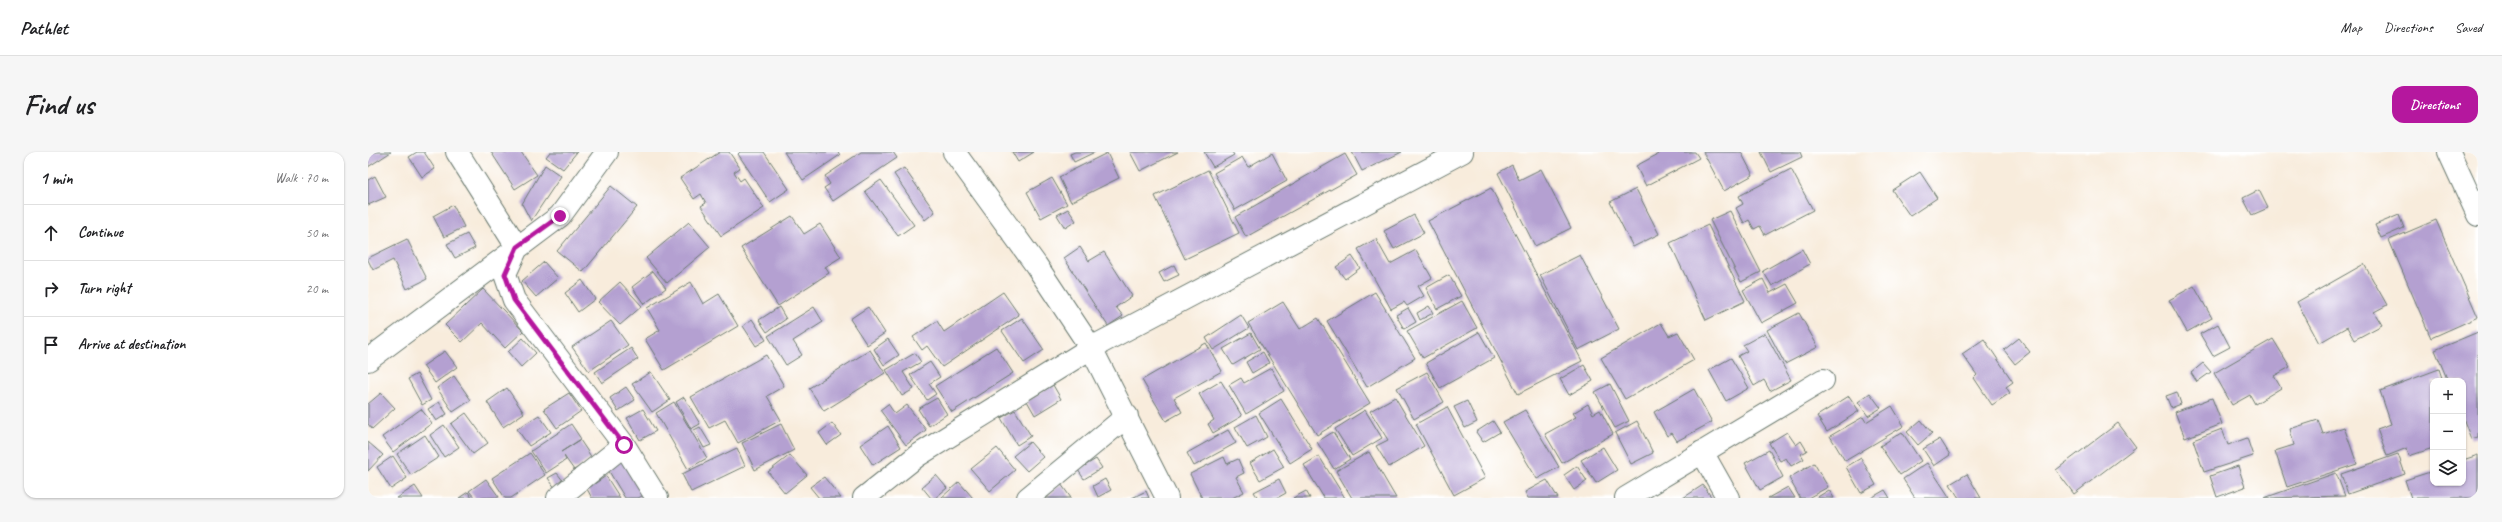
<!DOCTYPE html>
<meta charset="utf-8">
<style>
:root{--surface:#fff;--page:#f6f6f6;--text:#202124;--muted:#757577;--line:#e0e0e0;--accent:#b5179e}
body{margin:0;font-family:Caveat,sans-serif;background:var(--page);color:var(--text)}
.controls{position:absolute;right:12px;bottom:12px;display:grid;overflow:hidden;border-radius:8px;box-shadow:0 1px 3px #0004}
.controls button{width:36px;height:36px;display:grid;place-items:center;padding:0;border:0;border-bottom:1px solid var(--line);background:var(--surface);color:var(--text);font:20px sans-serif}
.stop{position:absolute;width:12px;height:12px;margin:-9px;border:3px solid #b5179e;border-radius:50%;background:#fff}
.stop.end{background:#b5179e;border-color:#fff;box-shadow:0 1px 4px #0008}
.list{margin:0;padding:0;list-style:none}
h2{display:flex;justify-content:space-between;align-items:center;height:52px;margin:0;padding:0 16px;font-size:17px}
h2 small{font-size:13px;font-weight:400;color:var(--muted)}
.list li{display:grid;grid-template-columns:26px 1fr auto;gap:12px;align-items:center;box-sizing:border-box;height:56px;padding:0 16px;border-top:1px solid var(--line)}
.list b{display:block;font-size:15px;white-space:nowrap}
.list em{font-size:13px;font-style:normal;color:var(--muted)}
.icon{flex:none;width:22px;height:22px;fill:none;stroke:currentColor;stroke-width:2;stroke-linecap:round;stroke-linejoin:round}
.map{position:relative;flex:none;width:2110px;height:346px;overflow:hidden;border-radius:12px}
header{display:flex;align-items:center;gap:24px;box-sizing:border-box;height:56px;padding:0 20px;background:var(--surface);border-bottom:1px solid var(--line)}
header strong{font-size:19px}
nav{display:flex;gap:22px;margin-inline-start:auto;font-size:14px}
.intro{display:flex;align-items:center;justify-content:space-between;box-sizing:border-box;height:96px;padding:0 24px}
h1{margin:0;font-size:28px}
.button{padding:10px 18px;border-radius:12px;background:var(--accent);color:#fff;font-size:14px;font-weight:700}
main{display:flex;gap:24px;padding:0 24px}
aside{flex:1;background:var(--surface);border-radius:12px;box-shadow:0 1px 3px #0004}
.map>svg:first-child{display:block}
.building{fill:#b4a0d1}
.lines{fill:none;stroke-linecap:round;stroke-linejoin:round}
.minor-casing{stroke:#6b7a6f;stroke-width:24}
.highway-casing{stroke:#6b7a6f;stroke-width:24}
.minor{stroke:#fff;stroke-width:22}
.highway{stroke:#fff;stroke-width:22}
.route{stroke:#b5179e;stroke-width:5}
</style>
<header>
<strong>Pathlet</strong>
<nav><a>Map</a><a>Directions</a><a>Saved</a></nav>
</header>
<div class="intro"><h1>Find us</h1><a class="button">Directions</a></div>
<main>
<aside>
<h2>1 min<small>Walk · 70 m</small></h2>
<ul class="list">
<li><svg class="icon" aria-label="ahead" viewBox="0 0 24 24"><path d="M12 20V5M6 11l6-6 6 6"/></svg><div><b>Continue</b></div><em>50 m</em></li>
<li><svg class="icon" aria-label="right" viewBox="0 0 24 24"><path d="M7 20v-9h11M14 6l5 5-5 5"/></svg><div><b>Turn right</b></div><em>20 m</em></li>
<li><svg class="icon" aria-label="arrive" viewBox="0 0 24 24"><path d="M6 21V4h12l-3 4 3 4H6"/></svg><div><b>Arrive at destination</b></div></li>
</ul>
</aside>
<div class="map">
<svg width="2110" height="346" viewBox="0 0 2110 346">
<rect width="100%" height="100%" fill="#fff"/>
<filter id="ink" filterUnits="userSpaceOnUse"><feTurbulence type="fractalNoise" baseFrequency=".025" numOctaves="2"/><feDisplacementMap in="SourceGraphic" scale="8" xChannelSelector="R" yChannelSelector="G"/><feConvolveMatrix kernelMatrix="1 2 1 2 8 2 1 2 1" color-interpolation-filters="sRGB"/></filter>
<filter id="wash" filterUnits="userSpaceOnUse"><feTurbulence type="fractalNoise" baseFrequency=".012" numOctaves="4" result="noise"/><feDisplacementMap in="SourceGraphic" scale="16" xChannelSelector="R" yChannelSelector="G"/><feGaussianBlur stdDeviation="0.9" result="paint"/><feColorMatrix in="noise" values="0 0 0 0 0 0 0 0 0 0 0 0 0 0 0 0 0 1.4 0 .05"/><feComposite in="paint" operator="in"/></filter>
<g filter="url(#wash)">
<rect width="100%" height="100%" fill="#f8ecdc"/>
<g id="blocks">
<!-- building -->
<path class="building" d="M0,0H23L0,15Z
M49,0H56L67,17L54,25L41,5Z
M123,0H153L169,23L147,37Z
M182,0H209L195,17L178,5Z
M352,0H361L372,16L366,20L372,29L376,26L396,56L353,84L333,54L338,51L333,42L326,47L312,26Z
M372,0H396L421,37L402,50L370,2Z
M416,0H470L472,3L435,28Z
M493,0H525L529,6L465,49L456,36L462,32L457,24Z
M644,0H666L650,10Z
M707,0H727L706,10L702,2Z
M762,0H810L772,19Z
M836,0H864L866,3L845,15Z
M984,0H1034L994,19Z
M1294,0H1327L1331,6L1278,34L1268,14Z
M1335,0H1373L1385,23L1356,39Z
M1393,0H1432L1434,5L1403,20Z
M739,1L751,26L703,50L691,25Z
M904,1L919,29L867,58L846,21L874,5L880,15Z
M977,2L989,23L878,85L867,65Z
M177,13L193,24L163,69L154,52Z
M1144,13L1151,28L1173,17L1203,76L1167,94L1130,21Z
M536,16L567,60L557,68L526,22Z
M1423,17L1445,58L1397,83L1392,74L1386,77L1381,68L1376,71L1368,56L1375,52L1371,44Z
M840,18L871,81L817,107L787,44Z
M1552,20L1569,46L1542,64L1524,38Z
M7,24L18,45L0,53V28Z
M684,26L699,52L673,66L659,40Z
M513,28L546,73L530,84L497,39Z
M243,34L269,55L215,120L189,99Z
M1123,36L1214,209L1150,242L1060,69Z
M1268,37L1291,82L1265,95L1242,50Z
M1891,38L1900,56L1884,63L1875,46Z
M85,53L96,75L76,85L65,64Z
M700,57L708,69L697,76L689,63Z
M1362,59L1393,120L1373,130L1342,68Z
M1046,63L1056,81L1026,97L1016,79Z
M2031,63L2036,76L2013,86L2007,73Z
M424,64L436,82L452,72L473,105L457,115L461,121L410,154L373,96Z
M2068,68L2110,165L2063,186L2021,88Z
M321,70L342,95L299,131L278,106Z
M1340,73L1377,149L1338,168L1302,91Z
M99,82L107,96L87,106L79,92Z
M39,87L59,127L39,137L25,108L5,118L0,108V106Z
M1008,87L1022,112L1048,98L1064,126L1050,134L1056,144L1039,154L1036,150L1023,157L990,97Z
M712,95L721,109L736,100L764,144L748,155L755,164L740,174L696,106Z
M1434,97L1442,112L1404,134L1395,119Z
M1212,103L1251,177L1210,198L1172,123Z
M984,104L992,116L977,127L968,115Z
M176,110L190,126L168,145L154,129Z
M1996,112L2019,153L2006,160L2014,173L1986,188L1979,175L1951,191L1929,150Z
M806,113L811,123L796,130L791,121Z
M285,119L298,136L276,152L264,135Z
M1081,123L1093,144L1069,157L1058,136Z
M1395,127L1402,141L1419,132L1430,151L1393,171L1375,138Z
M214,128L227,147L210,160L197,141Z
M252,130L274,154L252,173L230,150Z
M323,130L335,152L351,142L370,174L296,218L277,187L292,178L279,156Z
M1826,134L1844,166L1819,180L1801,148Z
M115,137L155,179L137,196L114,171L94,190L77,173Z
M635,140L651,163L574,215L559,194L554,198L545,185L569,169L576,180Z
M1007,140L1047,206L999,235L959,169Z
M1094,149L1109,176L1055,206L1039,179Z
M915,150L932,177L950,166L1002,251L949,283L880,171Z
M1061,154L1065,161L1052,168L1049,161Z
M411,155L418,167L399,180L391,168Z
M446,155L455,170L425,189L434,203L418,213L400,184Z
M500,155L517,181L499,193L482,167Z
M1040,156L1048,170L1036,177L1028,163Z
M1431,161L1450,195L1417,212L1399,178Z
M873,163L881,176L845,198L838,186Z
M654,166L676,198L656,211L634,179Z
M384,167L398,188L388,194L375,174Z
M243,169L260,193L221,219L204,195Z
M1293,171L1301,184L1310,180L1326,208L1257,247L1233,206Z
M1850,172L1862,195L1845,204L1832,182Z
M1111,180L1126,206L1072,236L1058,211Z
M2110,180V285L2103,287L2095,266V229H2080L2067,198Z
M883,181L892,197L865,213L855,197Z
M1397,181L1423,228L1402,239L1396,228L1386,234L1370,204L1379,199L1375,193Z
M155,186L168,201L153,215L140,200Z
M1651,186L1662,200L1647,212L1636,198Z
M520,187L531,203L516,213L506,197Z
M1616,187L1645,230L1638,235L1642,241L1624,253L1606,226L1609,223L1594,202Z
M1905,187L1922,215L1906,224L1913,236L1887,252L1882,243L1864,253L1846,221Z
M838,191L854,219L806,246L814,260L798,269L774,228Z
M628,195L645,221L584,260L567,234Z
M263,196L270,207L234,231L227,220Z
M502,198L517,221L456,259L441,236Z
M77,199L89,215L67,231L55,214Z
M895,200L901,211L884,221L878,210Z
M547,201L553,210L535,220L546,237L534,244L518,218Z
M398,203L416,234L399,244L413,268L370,291L357,268L341,276L323,245Z
M1363,206L1381,236L1358,249L1341,218Z
M562,210L572,225L561,232L568,242L559,248L542,223Z
M1835,211L1843,220L1829,230L1823,221Z
M1216,213L1225,229L1201,243L1192,227Z
M903,216L916,239L878,262L861,233L873,226L876,231Z
M2071,217L2075,229H2065V296L2041,304L2039,296L2019,304L2009,277L2023,272L2012,239Z
M283,220L302,248L284,260L264,232Z
M1059,220L1076,250L1046,267L1029,236Z
M49,222L63,248L54,253L40,227Z
M86,224L103,248L85,260L69,236Z
M853,229L874,264L845,281L840,272L846,268L831,242Z
M1242,232L1261,269L1247,276L1227,240Z
M685,233L693,247L667,263L659,249Z
M258,235L267,248L250,259L242,246Z
M139,236L156,261L135,275L119,250Z
M1326,237L1344,270L1309,289L1304,281L1299,284L1286,260Z
M1809,240L1813,252L1803,256L1798,244Z
M13,241L27,256L4,277L0,272V252Z
M201,241L213,259L189,276L176,257Z
M1502,241L1513,256L1500,264L1490,250Z
M1481,244L1491,259L1459,280L1449,264Z
M316,245L332,272L323,277L308,250Z
M1027,245L1056,294L1021,315L1008,294L1020,288L1002,259Z
M569,246L579,262L561,274L550,257Z
M1844,246L1854,272L1817,286L1807,260Z
M913,247L944,297L922,311L891,261Z
M1099,249L1109,270L1097,276L1086,255Z
M71,250L79,262L68,269L60,257Z
M306,250L339,306L320,317L288,261Z
M520,252L527,262L539,253L558,278L538,293L512,258Z
M1220,252L1225,262L1232,258L1245,282L1194,311L1177,282L1208,265L1205,261Z
M1524,254L1536,274L1477,309L1462,284L1495,265L1498,270Z
M1079,255L1117,326L1086,343L1048,272Z
M53,257L64,271L25,300L14,285Z
M275,257L288,279L272,288L259,266Z
M647,258L663,284L649,293L633,266Z
M997,258L1014,286L984,304L967,277Z
M1157,258L1191,315L1169,327L1135,270Z
M98,261L120,291L105,302L83,272Z
M171,263L183,280L161,294L149,277Z
M888,263L899,285L879,296L867,275Z
M1553,268L1564,281L1550,293L1539,280Z
M1950,268L1955,282L1976,275L1989,312L1919,335L1907,299L1926,293L1922,277Z
M1125,269L1132,280L1115,290L1108,280Z
M1269,269L1285,301L1263,312L1247,281Z
M464,271L473,283L459,293L451,281Z
M1750,271L1768,295L1706,342L1688,318Z
M203,272L213,287L193,300L212,288L224,306L206,318L196,304L198,308L178,321L163,299Z
M413,272L426,298L387,318L374,291Z
M76,273L91,295L76,305L62,283Z
M520,274L533,295L505,313L492,293Z
M332,275L343,293L336,296L326,278Z
M1854,277L1860,293L1879,286L1885,304L1836,320L1825,288Z
M860,278L868,291L826,314L819,301Z
M965,280L982,307L966,317L949,290Z
M1419,280L1428,293L1433,289L1439,299L1433,302L1436,307L1423,314L1418,306L1412,309L1401,291Z
M1534,280L1553,309L1532,323L1512,294Z
M57,283L71,305L43,323L29,302Z
M1572,287L1582,303L1566,314L1555,297Z
M0,290L15,303L0,319Z
M662,290L675,305L659,319L645,304Z
M1235,295L1249,318L1228,331L1213,308Z
M369,296L377,314L323,340L314,322Z
M629,296L647,318L622,339L603,317Z
M905,297L916,315L892,328L882,311Z
M1401,298L1415,325L1392,338L1377,311Z
M1001,300L1028,346H984L968,319Z
M162,301L177,323L143,346H137L124,326Z
M2030,302L2037,322L1980,342L1973,322Z
M422,303L439,323L417,341L400,320Z
M2110,303V346H2043L2037,328L2065,319V331H2095V308Z
M25,304L39,326L23,337L9,315Z
M951,304L977,346H956L936,313Z
M856,305L859,312L870,307L876,321L868,325L876,340L864,346H834L822,322Z
M257,306L278,342L270,346H257L239,316Z
M1493,306L1508,333L1493,341L1478,315Z
M728,307L734,316L716,327L710,318Z
M1446,311L1460,335L1440,346H1432L1421,326Z
M1559,311L1582,346H1547L1535,327Z
M1209,314L1219,329L1206,338L1196,323Z
M1870,314L1877,335L1849,345L1842,324Z
M189,321L196,330L187,336L180,326Z
M1968,321L1977,344L1896,346Z
M1599,322L1613,346H1591L1582,332Z
M568,323L579,336L567,346H563L554,335Z
M238,324L252,346H224L219,337Z
M456,325L473,346H451L442,335Z
M118,327L131,345L107,346L101,339Z
M737,327L743,338L730,345L725,334Z
M911,327L918,341L909,346H890L886,340Z
M1179,328L1190,346H1160L1157,340Z
M591,330L605,346H573Z
M693,332L703,346H678Z
M1335,333L1344,346H1315Z
M47,334L55,346H29Z
M1420,335L1427,346H1400Z
M1461,338L1466,346H1448Z
M1517,338L1522,346H1503Z
M778,339L781,346H764Z
M938,339L942,346H925Z
M100,340L104,346H91Z"/>
</g>
</g>
<g filter="url(#ink)">
<use href="#blocks" fill-opacity="0" stroke="#6b7a6f" stroke-width="1"/>
<g class="lines">
<defs>
<path id="minor" d="M89,0L149,95
M586,0L668,113L723,196L799,346
M149,96L137,122L146,148L256,293L289,346
M0,208L192,64L239,0
M1334,300L1360,346
M190,346L256,293
M496,346L549,304L723,196L1094,0
M660,346L759,264
M1258,346L1455,228"/>
<path id="highway" d="M2081,0L2110,63"/>
</defs>
<!-- minor casing -->
<use href="#minor" class="minor-casing"/>
<!-- highway casing -->
<use href="#highway" class="highway-casing"/>
<!-- minor -->
<use href="#minor" class="minor"/>
<!-- highway -->
<use href="#highway" class="highway"/>
</g>
</g>
<g class="lines" filter="url(#ink)">
<!-- route -->
<path class="route" d="M192,64L149,95L137,122L146,148L256,293"/>
</g>
</svg>
<div class="controls">
<button>+</button>
<button>−</button>
<button><svg class="icon" aria-label="layers" viewBox="0 0 24 24"><path d="M12 4l9 5-9 5-9-5zM3 14l9 5 9-5"/></svg></button>
</div>
<div class="stop" style="left:256px;top:293px"></div>
<div class="stop end" style="left:192px;top:64px"></div>
</div>
</main>
